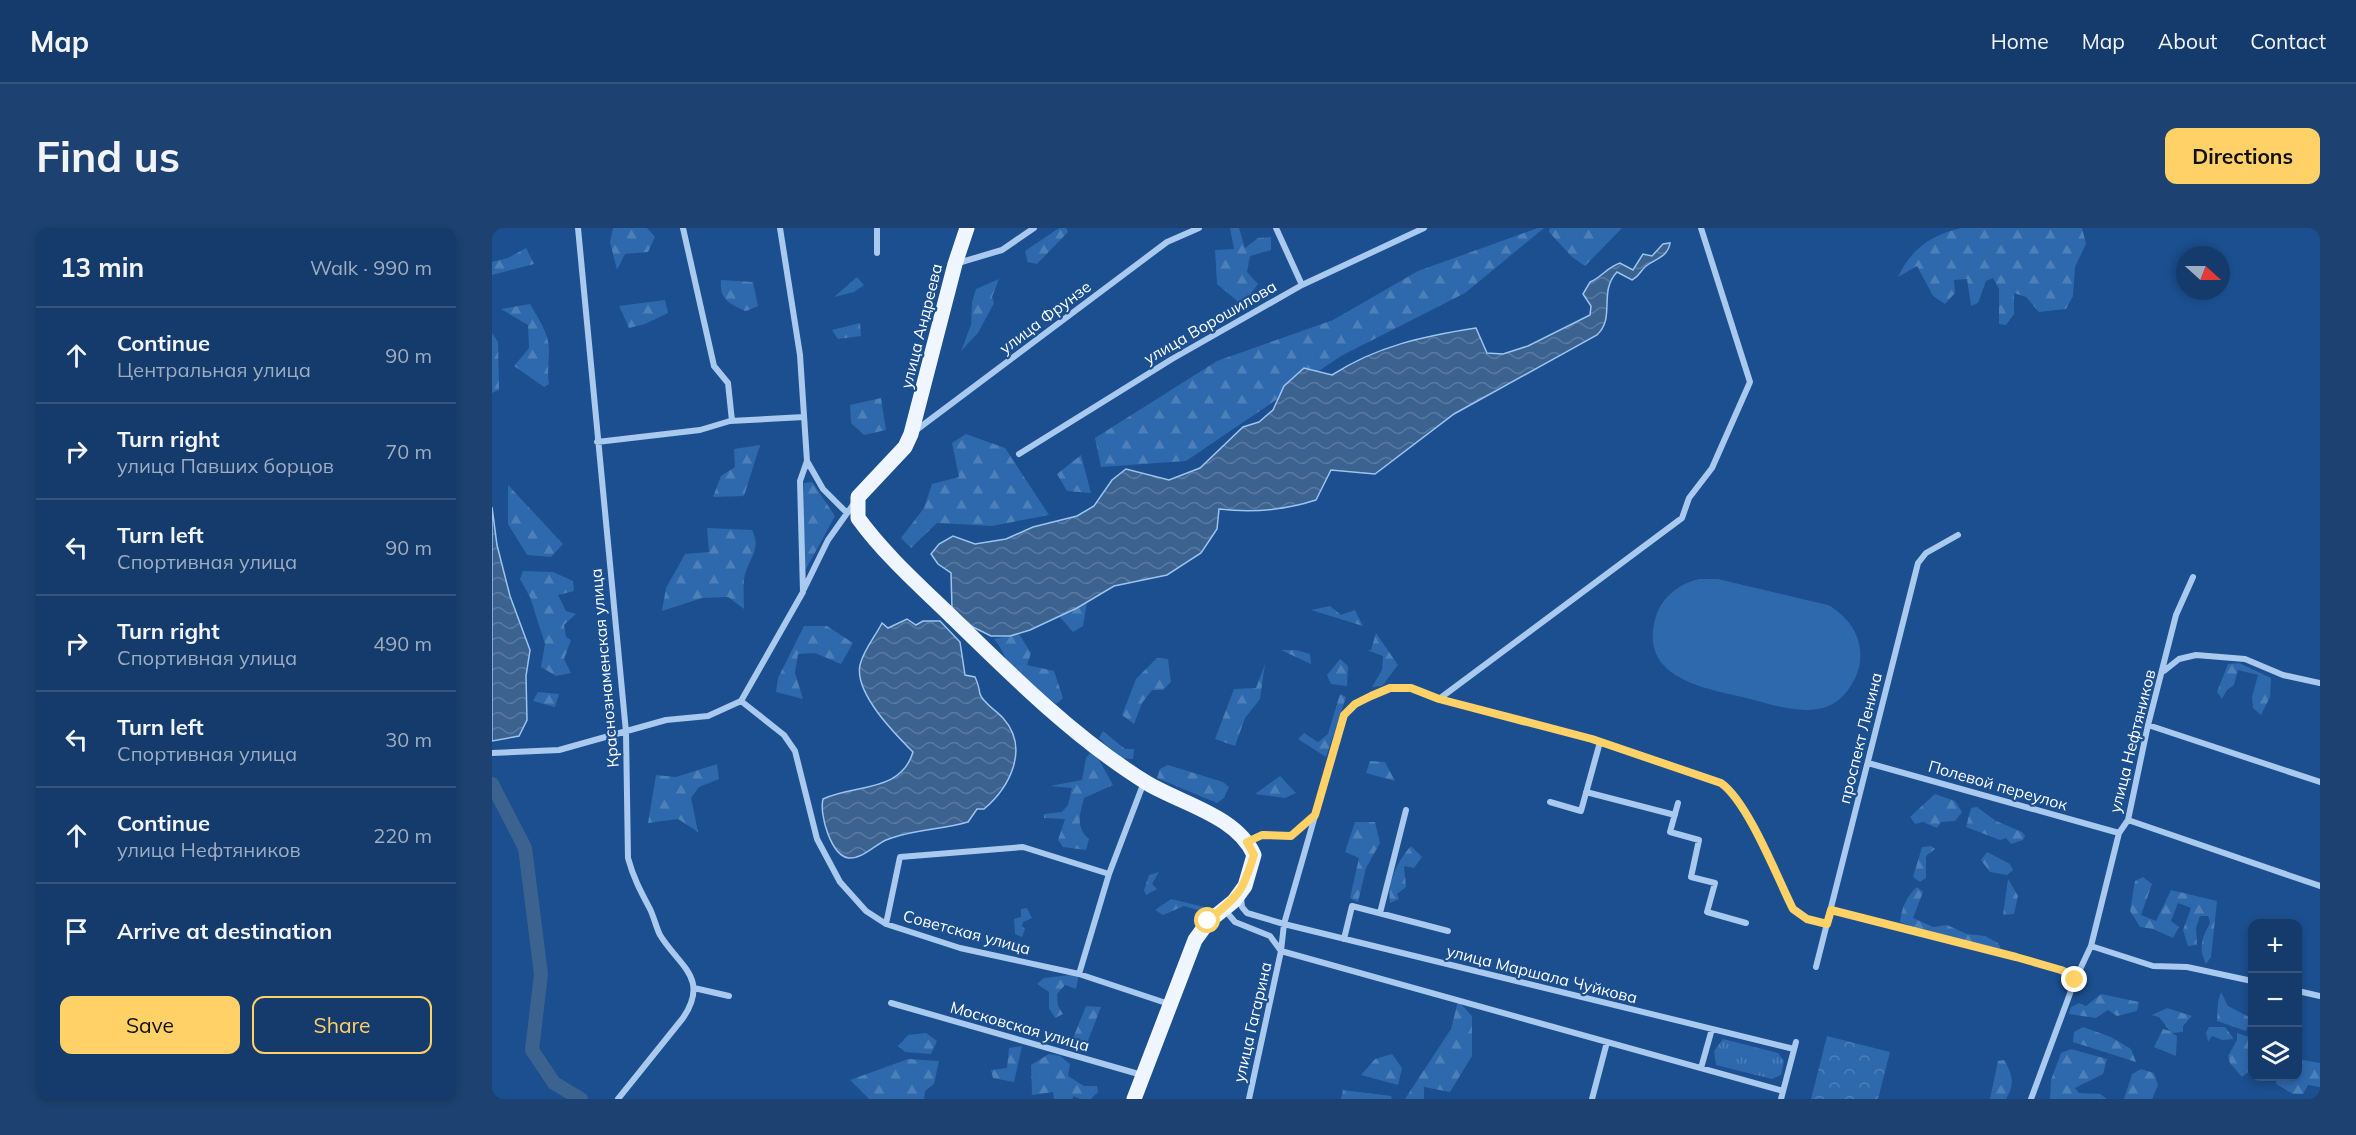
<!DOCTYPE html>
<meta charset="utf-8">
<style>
:root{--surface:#143b6b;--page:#1d4271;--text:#f1f3f6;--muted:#9dadc1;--line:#33557e;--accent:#ffd166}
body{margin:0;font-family:Mulish,sans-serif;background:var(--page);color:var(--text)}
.controls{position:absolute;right:18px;bottom:18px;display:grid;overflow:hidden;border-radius:12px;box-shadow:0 3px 9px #0003}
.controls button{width:54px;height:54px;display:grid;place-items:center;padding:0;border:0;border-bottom:2px solid var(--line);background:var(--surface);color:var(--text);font:30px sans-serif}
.compass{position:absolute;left:1684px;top:18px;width:54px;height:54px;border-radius:50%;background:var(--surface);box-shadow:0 3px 9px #0003;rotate:111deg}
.stop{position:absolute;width:18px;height:18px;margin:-14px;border:4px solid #ffd166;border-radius:50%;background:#fff}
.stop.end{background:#ffd166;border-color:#fff;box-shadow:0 2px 6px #0008}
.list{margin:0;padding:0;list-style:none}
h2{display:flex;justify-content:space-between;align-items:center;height:78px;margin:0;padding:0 24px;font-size:26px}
h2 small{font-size:20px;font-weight:400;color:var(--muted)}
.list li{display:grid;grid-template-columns:39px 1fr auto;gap:18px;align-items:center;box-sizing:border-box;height:96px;padding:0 24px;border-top:2px solid var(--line)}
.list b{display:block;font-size:22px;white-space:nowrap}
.list p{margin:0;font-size:20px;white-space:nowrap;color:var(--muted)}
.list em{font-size:20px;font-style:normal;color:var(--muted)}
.actions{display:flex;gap:12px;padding:18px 24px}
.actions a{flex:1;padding:14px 0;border:2px solid var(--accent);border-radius:12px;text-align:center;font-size:21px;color:var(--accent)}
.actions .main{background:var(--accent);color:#111}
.icon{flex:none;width:33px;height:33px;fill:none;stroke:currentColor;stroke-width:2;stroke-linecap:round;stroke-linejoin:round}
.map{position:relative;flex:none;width:1828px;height:871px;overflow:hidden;border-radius:12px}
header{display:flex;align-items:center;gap:36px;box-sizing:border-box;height:84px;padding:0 30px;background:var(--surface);border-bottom:2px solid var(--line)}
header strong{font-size:28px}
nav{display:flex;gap:33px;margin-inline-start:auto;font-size:21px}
.intro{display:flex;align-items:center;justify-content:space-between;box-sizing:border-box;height:144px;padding:0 36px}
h1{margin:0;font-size:42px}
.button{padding:15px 27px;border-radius:12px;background:var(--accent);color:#111;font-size:21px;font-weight:700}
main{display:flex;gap:36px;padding:0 36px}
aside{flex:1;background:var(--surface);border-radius:12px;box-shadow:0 3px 9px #0003}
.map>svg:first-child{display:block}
.grass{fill:url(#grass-tufts)}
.forest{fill:url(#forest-firs)}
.park{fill:url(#park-crowns)}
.pitch{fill:#2e69ad}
.water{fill:url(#water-waves);stroke:#9cc4f0;stroke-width:1.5}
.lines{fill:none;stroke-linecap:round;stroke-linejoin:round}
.river{stroke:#3c6290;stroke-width:14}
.street{stroke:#a9c9ee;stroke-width:6}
.primary{stroke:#f0f6ff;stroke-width:15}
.route{stroke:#ffd166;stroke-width:8}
.labels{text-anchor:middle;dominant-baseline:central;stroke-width:4.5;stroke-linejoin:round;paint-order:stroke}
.street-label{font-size:16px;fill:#fff;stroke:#1b4f8f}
</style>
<header>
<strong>Map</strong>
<nav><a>Home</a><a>Map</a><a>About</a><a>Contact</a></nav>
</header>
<div class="intro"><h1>Find us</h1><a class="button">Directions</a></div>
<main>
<aside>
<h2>13 min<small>Walk · 990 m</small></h2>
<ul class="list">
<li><svg class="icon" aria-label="ahead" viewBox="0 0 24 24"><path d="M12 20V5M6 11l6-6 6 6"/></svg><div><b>Continue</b><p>Центральная улица</p></div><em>90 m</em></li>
<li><svg class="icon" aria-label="right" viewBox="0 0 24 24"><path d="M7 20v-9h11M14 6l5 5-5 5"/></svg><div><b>Turn right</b><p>улица Павших борцов</p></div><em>70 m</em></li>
<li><svg class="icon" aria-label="left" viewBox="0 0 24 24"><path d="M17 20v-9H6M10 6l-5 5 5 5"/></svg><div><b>Turn left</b><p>Спортивная улица</p></div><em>90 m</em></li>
<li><svg class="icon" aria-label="right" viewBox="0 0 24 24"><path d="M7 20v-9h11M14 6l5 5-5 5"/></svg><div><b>Turn right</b><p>Спортивная улица</p></div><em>490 m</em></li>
<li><svg class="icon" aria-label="left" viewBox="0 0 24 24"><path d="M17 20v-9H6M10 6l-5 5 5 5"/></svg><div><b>Turn left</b><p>Спортивная улица</p></div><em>30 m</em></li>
<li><svg class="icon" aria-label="ahead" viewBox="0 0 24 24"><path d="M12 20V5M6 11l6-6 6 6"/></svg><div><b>Continue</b><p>улица Нефтяников</p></div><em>220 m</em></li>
<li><svg class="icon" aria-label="arrive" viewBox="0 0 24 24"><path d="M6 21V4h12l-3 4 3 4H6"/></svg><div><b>Arrive at destination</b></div></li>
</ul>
<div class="actions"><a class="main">Save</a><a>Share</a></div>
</aside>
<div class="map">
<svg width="1828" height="871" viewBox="0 0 1828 871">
<defs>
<pattern id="grass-tufts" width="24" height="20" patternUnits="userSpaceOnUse" patternTransform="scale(1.5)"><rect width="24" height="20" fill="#2e69ad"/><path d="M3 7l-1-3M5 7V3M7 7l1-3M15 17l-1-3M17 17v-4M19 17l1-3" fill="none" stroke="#4d80b9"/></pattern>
<pattern id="forest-firs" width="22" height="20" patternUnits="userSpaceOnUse" patternTransform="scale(1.5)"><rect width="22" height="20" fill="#2e69ad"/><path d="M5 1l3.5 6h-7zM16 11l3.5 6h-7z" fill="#4d80b9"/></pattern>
<pattern id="park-crowns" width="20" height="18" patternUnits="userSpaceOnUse" patternTransform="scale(1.5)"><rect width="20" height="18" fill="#2e69ad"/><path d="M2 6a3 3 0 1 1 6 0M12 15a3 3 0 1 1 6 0" fill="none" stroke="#4d80b9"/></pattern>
<pattern id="water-waves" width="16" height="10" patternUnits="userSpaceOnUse" patternTransform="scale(1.5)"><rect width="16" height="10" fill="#3c6290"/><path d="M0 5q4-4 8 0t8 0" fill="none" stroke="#597aa1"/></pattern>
</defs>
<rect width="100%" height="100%" fill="#1b4f8f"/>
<!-- grass -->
<path class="grass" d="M1231,811L1286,825L1292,833L1289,847L1280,851L1224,837L1222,823Z"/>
<!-- forest -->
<path class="forest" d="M121,0H155L163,9L156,24L133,26L125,42L118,14Z
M567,0H574L576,4L545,36L536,34L533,23Z
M738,0H747L753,20L766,10L779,9V22L758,28L755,44L766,56L750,77L725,56L723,22L742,21Z
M1046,0H1052L973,65L849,128L694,233L609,239L603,210L725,133L841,92L926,43Z
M1058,0H1130L1093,38L1080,29L1057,4Z
M1469,0H1590L1594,16L1583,39L1581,68L1574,81L1547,84L1534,69L1522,65V86L1514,97L1507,96V61L1501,50L1494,53L1486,75L1479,78L1475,51L1462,52L1463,65L1453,76L1441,68L1425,38L1406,49C1419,21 1439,7 1469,0Z
M34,20L42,36L0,47V34L16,30Z
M365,49L372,57L362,64L342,69Z
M507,51L500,69L502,75L486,105L469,123L479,97L480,74L484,61Z
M229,52L261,54L266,78L254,83C238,76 227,72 229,52Z
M173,72L176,85L153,96L137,100L127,78Z
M38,76C46,90 57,105 57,122C57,134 55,143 57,156L52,159L22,138L37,120L36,97L9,81Z
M368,95L369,108L346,111L340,102Z
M0,105L6,114L7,162L0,165Z
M389,170L394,202L372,207L359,195L358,177Z
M474,206L513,220L557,287L500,298L445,295L419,320L409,310L432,280L440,256L467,249L460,215Z
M268,217L252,268L221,269L229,248L243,239L242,221Z
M589,227L599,265L575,263L565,246Z
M320,254L343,288L314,341H311L312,255Z
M16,257L71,316L59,329L35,327L16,296Z
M215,300L260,302C271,323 254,332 252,352C251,361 252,372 252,381L236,369L210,370L170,383L174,360L193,326L217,324Z
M31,343L61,344L81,353L82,363L66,367L74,383L84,386L72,397L74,409L79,412L72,431L79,445L64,448L49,439L53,416L38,369L28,351Z
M595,374L591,398L581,404L567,388Z
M838,378L849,387L863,382L871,398L819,382Z
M312,398H335L361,415L349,436L323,425L306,426L303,445L311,471L284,464L286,450Z
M884,405L906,437L890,458L880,459L890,442L891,428L875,422H879Z
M527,406L539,425L535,437L562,443L571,470L564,476C548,464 527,453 516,435C511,426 510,420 502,411Z
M789,422H804L818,426L819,436Z
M665,430L676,431L679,454L671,462H660L650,475L642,496L630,487L644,451Z
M848,431L856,438L855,458L839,456L835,447Z
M1747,435L1779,450L1778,469L1769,487L1761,480L1760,469L1766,447L1746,442L1742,457L1735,462L1730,471L1725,464L1736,436Z
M773,436L768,471L753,490L743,518L723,511L742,461L764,460Z
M46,464L67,466L63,479L41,473Z
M848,466L854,469L834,529L806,511L812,505L826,514L836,506Z
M611,503L633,521H642L641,531L627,530L607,510Z
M601,521L621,557L592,570C588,586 583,599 597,611L594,622L571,619L566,612L573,591L552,590V586L570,584L576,577L580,560L558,558L590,552L594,530Z
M878,533L893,534L903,553L874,545Z
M225,536L227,551L207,559L199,570L206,604L186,591L156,595L164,547L184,549Z
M676,537L731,554L737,559L732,570L725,575L665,550L668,541Z
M788,548L804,565L793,570L763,566Z
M1443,566L1463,573L1470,584L1463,593L1449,594L1445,600L1431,594L1423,596L1418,589Z
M1485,579L1504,593L1530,604L1533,608L1531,612L1519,616L1514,610L1508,612L1474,599L1479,580Z
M863,594H883L888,615L874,640L866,674L858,670L867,630L853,624Z
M919,618L930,629L922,640L912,638L914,659L905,666L907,671L898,675C895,655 906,632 919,618Z
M1439,618L1443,621L1434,628V650L1428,654L1421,649L1430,619Z
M1495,624L1518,636L1521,642L1515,647L1498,644L1489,632Z
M667,644L660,656L665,661L654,667L652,662L657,647Z
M1651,649L1660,656L1649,687L1664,693L1679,662L1725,673L1719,729L1714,736C1706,719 1710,710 1718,695L1716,688H1708L1704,700L1705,717L1696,718L1691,702L1699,680L1686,675L1679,693L1687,699L1681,710L1661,701L1648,699L1638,683L1643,653Z
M1516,651L1526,668L1522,686L1511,687Z
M1425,659L1431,664L1421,690L1441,699L1455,697L1475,706L1493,708L1506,715L1509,721L1440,706L1408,694C1410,679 1414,669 1425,659Z
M679,671L712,679L709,683L692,678L671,687L663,682Z
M535,680L540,690L531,694L530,698L533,701L530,709L523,706L522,691L529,689V681Z
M587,746L584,761L573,757L565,766L566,778L571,786L563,790L557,780V764L545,756L552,750Z
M1729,764L1736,778L1759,790L1754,803L1725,793L1726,774Z
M1609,766L1647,774L1645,783L1625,788L1616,782L1604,790L1577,786L1579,779L1587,775L1594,778Z
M966,773L980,788V828L958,864L932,859V871H913L959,801Z
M594,778L609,779L592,823L579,815Z
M1675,780L1700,788L1691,798V804L1680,805L1685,808L1684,828L1662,819L1671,801L1678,803L1667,789L1660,787Z
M1591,799L1619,809L1639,821L1644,834L1581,814L1582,804Z
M1717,799H1733L1742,811L1730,812L1720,808L1716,814L1714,805Z
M434,805L445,813L439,826L413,824L406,818L416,807Z
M1745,805L1760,810L1756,844L1750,849L1738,835L1736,828L1745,812Z
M530,818L522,854L501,850L499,842L515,840L517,820Z
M1579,821L1615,831L1611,846L1583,860L1587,865L1608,866L1615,871H1558L1559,852L1569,825Z
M557,826L568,828L578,836L576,848L592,858H605L606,864L599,871H588L582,868L580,871H562L561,864L540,867L539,837Z
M900,826L910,840L906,857L869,847L883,831Z
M416,831L447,833L442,856L433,863L432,871H377L358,852Z
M1806,831L1828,835V859L1816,857L1811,866H1801L1784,856L1785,849L1806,848Z
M1512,832C1521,846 1523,857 1514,871H1498L1506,833Z
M1649,841L1662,845L1666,857L1660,871H1632L1640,846Z
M851,862L899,868L900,871H849Z"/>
<!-- park -->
<path class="park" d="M1335,808L1398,824L1386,871H1319Z"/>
<!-- pitch -->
<path class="pitch" d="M1207,351H1226L1336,377C1357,389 1371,409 1368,433C1367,445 1362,453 1356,462C1332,496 1286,478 1254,470C1211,460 1145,450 1164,388C1171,368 1187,356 1207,351Z"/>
<!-- water -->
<path class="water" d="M1178,15C1176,29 1163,31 1154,38C1148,43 1148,48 1140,52L1125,44C1106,64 1124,89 1105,107L962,186L883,246L839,242L824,272C793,282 760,285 727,281L725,301L709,325L675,347L622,358L585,380L538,402L518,408H499L481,399L460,381L459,345L446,336L439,326L447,316L461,308L483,316L514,311L541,299L585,288L602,278L620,252L634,241L677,252L708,240L751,199L767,194L781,182L792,158L812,140L840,147C885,118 932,108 984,100L995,125L1011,126L1036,118L1098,87L1099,78L1091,66L1098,54C1110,49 1114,40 1128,35L1141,42L1151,26L1160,28L1171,16Z
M0,279L5,317L18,368L38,422L34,448L35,492L27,508L0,513Z
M415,391L424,397L431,393H448L468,414L473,447L483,449C486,455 487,460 488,466C491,475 505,483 511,490C538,520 518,559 492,581H485L476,594C449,602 421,601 394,612C383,617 370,631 357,630C339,628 327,586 331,571C362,556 409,565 421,524C403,506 362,465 368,437C372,421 383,409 390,395L396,400Z"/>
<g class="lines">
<!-- river -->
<path class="river" d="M0,556L33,620L49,746L40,822L62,855L89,871"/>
<!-- street -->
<path class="street" d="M86,0L134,504L136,630C141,649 149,664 158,681C162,689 164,699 168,707C187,738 218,750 191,790L126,871
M191,0L222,138L236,155L240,193
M784,0L810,57
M385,25V0
M466,35L510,22L542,0
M423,203L675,14L707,0
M105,214L208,202L238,193L312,189
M527,226L680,131L810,57L932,0
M315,233L331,261L355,285
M312,361L336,312L363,274
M1672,443L1687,431L1704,427L1753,431L1791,447L1828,455
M947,471L1190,290L1197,270L1220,240L1258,154L1209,0
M249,473L292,507L303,523L325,611L348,654L374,683L394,696L468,720L587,746L677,776
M1656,497L1828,554
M0,525L67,522L174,492L216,488L249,473L311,364L308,253L315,233L308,127L288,0
M1376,535L1627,605
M1094,564L1183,587
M1058,574L1089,583L1108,514
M1186,575L1178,604L1207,612L1199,649L1223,655L1215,684L1254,695
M1636,592L1828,658
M756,613L770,607L799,608L821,589
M749,670L750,679L755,685L792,696L1302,821
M732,681L743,694L778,708L789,723
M1339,682L1524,729L1569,742L1578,746L1583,752
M888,685L914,582
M394,696L408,629L531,619L617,646
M852,711L860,678L956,703
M1599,718L1661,738L1695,739L1760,753
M789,723L1291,863
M1324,739L1426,335L1434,325L1466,307
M587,746L617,646L652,554
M202,760L237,768
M1806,763L1828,768
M399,775L650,847
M1209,840L1220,801
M757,871L789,723L792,696L852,487L863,476L879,468L898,460H919L947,471L1100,511L1229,555C1256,575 1285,649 1301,681L1315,691L1335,696
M1100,871L1115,814
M1289,871L1304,814
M1539,871L1583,752L1599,718L1627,605L1636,592L1656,497L1684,387L1701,349"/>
<!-- primary -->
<path class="primary" d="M475,0L463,36L419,206L413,219L366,269V290C392,326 428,358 460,389C518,446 585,512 655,555C690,576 745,588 762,627L753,658L742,673L716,694L703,712L642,871"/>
</g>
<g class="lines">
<!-- route -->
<path class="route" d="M716,693C747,666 749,668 762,627L755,614L770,607L799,608L823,587L852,487L863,476L879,468L898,460H919L947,471L1100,511L1229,555C1256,574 1285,649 1301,681L1315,691L1335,696L1339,682L1524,729L1569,742L1578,746L1583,752"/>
</g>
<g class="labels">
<!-- street labels -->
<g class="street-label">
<text transform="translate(553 89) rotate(-37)">улица Фрунзе</text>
<text transform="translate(718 94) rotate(-30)">улица Ворошилова</text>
<text transform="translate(429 98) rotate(-76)">улица Андреева</text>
<text transform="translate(112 440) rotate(-95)">Краснознаменская улица</text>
<text transform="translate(1368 510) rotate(-76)">проспект Ленина</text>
<text transform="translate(1640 513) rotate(-76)">улица Нефтяников</text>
<text transform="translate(1506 557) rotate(16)">Полевой переулок</text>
<text transform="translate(475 704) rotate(15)">Советская улица</text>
<text transform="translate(1050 746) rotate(14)">улица Маршала Чуйкова</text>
<text transform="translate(760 794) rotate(-77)">улица Гагарина</text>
<text transform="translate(528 798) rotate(16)">Московская улица</text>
</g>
</g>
</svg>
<div class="controls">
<button>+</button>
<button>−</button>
<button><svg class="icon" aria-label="layers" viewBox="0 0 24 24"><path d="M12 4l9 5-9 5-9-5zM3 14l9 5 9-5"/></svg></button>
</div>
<svg class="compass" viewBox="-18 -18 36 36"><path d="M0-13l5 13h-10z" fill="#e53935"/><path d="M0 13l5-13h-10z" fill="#9dadc1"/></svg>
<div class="stop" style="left:716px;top:693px"></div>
<div class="stop end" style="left:1583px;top:752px"></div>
</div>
</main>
